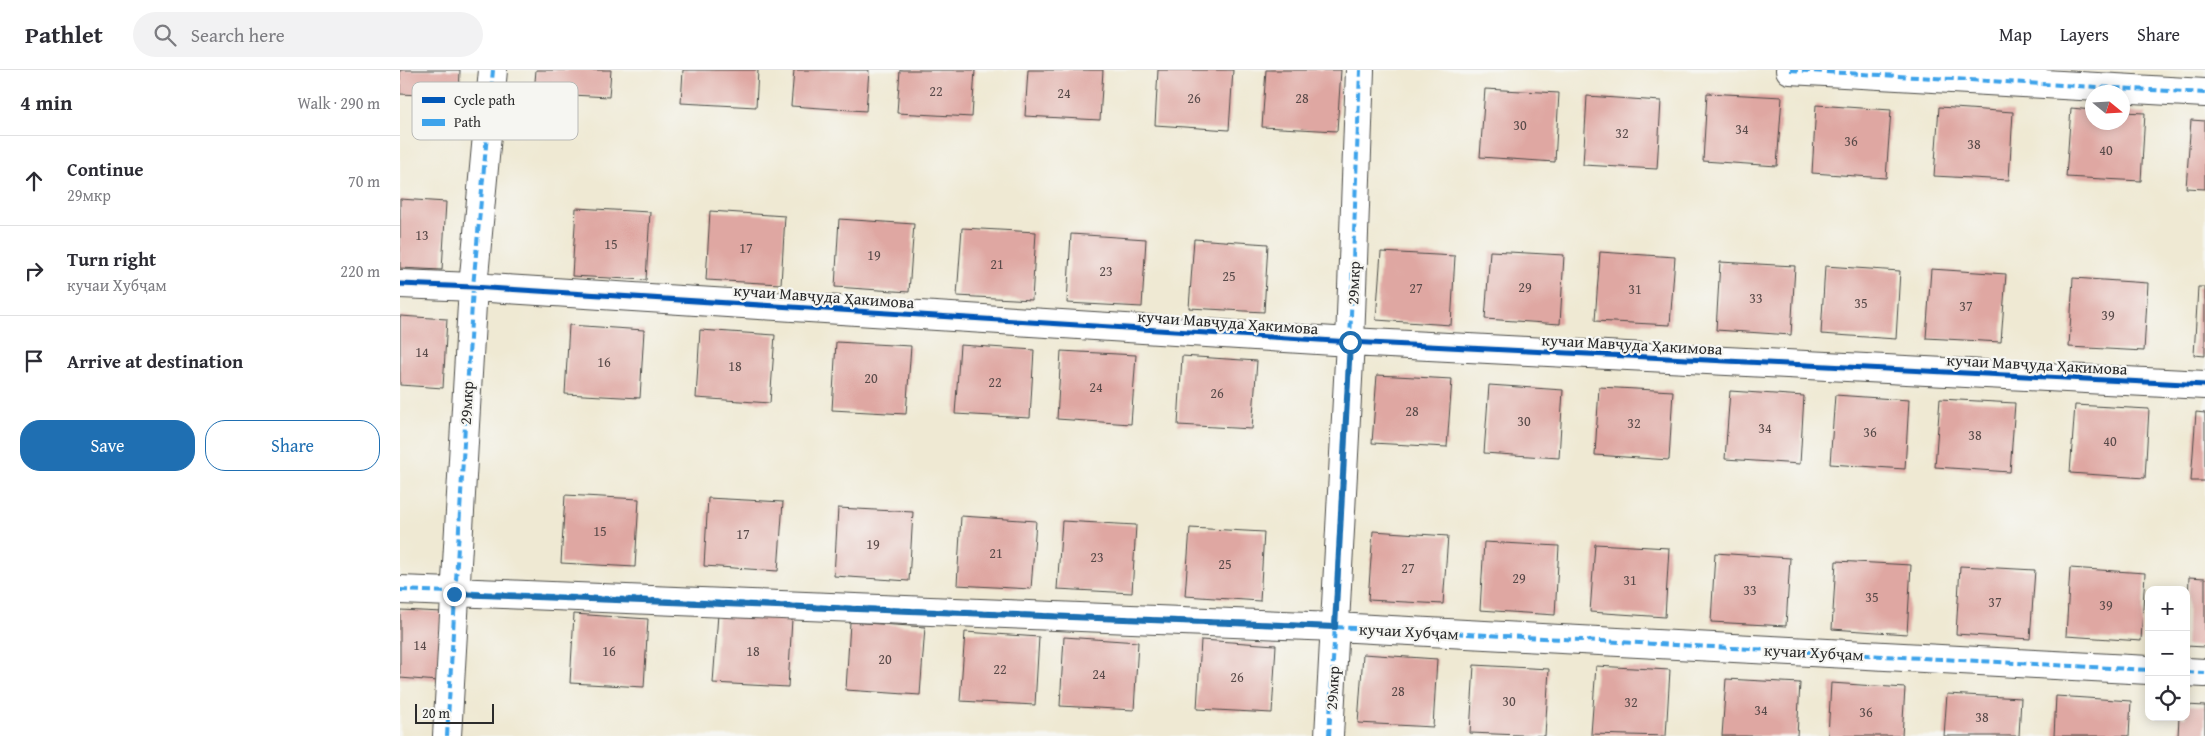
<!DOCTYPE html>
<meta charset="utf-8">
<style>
:root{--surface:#fff;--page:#f2f2f3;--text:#2b2b33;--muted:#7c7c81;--line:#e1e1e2;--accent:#1f6fb2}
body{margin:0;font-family:"Gentium Book Plus",serif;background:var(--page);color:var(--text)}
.controls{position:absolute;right:15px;bottom:15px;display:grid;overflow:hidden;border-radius:10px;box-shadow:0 2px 12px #0003}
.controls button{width:45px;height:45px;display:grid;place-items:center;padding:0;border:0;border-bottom:1px solid var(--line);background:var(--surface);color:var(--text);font:25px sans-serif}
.compass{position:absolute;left:1685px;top:15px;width:45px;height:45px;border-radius:50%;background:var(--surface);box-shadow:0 2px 12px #0003;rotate:108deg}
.scale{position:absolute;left:15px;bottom:12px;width:79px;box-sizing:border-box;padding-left:5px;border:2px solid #2b2b2b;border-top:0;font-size:14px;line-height:18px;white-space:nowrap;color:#2b2b2b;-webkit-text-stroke:4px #f6f6f2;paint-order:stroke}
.stop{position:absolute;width:15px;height:15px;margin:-11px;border:4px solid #1f6fb2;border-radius:50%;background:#fff}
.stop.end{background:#1f6fb2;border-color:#fff;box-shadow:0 1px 5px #0008}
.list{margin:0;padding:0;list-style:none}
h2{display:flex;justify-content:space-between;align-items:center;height:65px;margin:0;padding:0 20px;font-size:21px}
h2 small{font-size:16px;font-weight:400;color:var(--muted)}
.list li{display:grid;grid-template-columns:32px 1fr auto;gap:15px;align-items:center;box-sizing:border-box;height:90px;padding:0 20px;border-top:1px solid var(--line)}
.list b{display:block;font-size:19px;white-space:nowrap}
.list p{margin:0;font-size:16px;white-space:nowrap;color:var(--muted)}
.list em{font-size:16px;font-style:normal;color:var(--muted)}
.actions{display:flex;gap:10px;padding:15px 20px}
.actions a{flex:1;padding:11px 0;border:1px solid var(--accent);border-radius:20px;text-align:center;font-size:18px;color:var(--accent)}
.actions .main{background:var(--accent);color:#fff}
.icon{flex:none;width:28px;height:28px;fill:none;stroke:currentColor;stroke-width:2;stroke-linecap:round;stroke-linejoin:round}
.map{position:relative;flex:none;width:1805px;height:666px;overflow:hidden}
header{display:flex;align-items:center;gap:30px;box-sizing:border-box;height:70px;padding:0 25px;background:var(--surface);border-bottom:1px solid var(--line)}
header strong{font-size:24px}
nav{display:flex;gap:28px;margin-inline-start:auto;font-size:18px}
.search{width:350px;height:45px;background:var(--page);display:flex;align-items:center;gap:12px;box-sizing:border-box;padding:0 18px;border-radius:28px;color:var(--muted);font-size:19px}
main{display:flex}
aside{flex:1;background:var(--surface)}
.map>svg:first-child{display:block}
.building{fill:#dfa7a2}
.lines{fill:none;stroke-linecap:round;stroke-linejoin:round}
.minor-casing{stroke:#484844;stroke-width:30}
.minor{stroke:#fff;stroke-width:28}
.quiet{stroke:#3ea3eb;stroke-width:4;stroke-dasharray:8 4;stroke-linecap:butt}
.cycleway-casing{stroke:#f6f6f2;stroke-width:8}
.cycleway{stroke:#0057b8;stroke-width:5}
.route{stroke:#1f6fb2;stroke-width:6}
.labels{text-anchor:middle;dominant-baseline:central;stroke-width:4.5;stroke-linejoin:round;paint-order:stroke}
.number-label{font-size:14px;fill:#584a49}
.street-label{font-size:16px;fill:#2b2b2b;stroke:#f6f6f2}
.key{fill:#f6f6f2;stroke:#b9b9b6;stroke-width:1}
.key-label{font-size:14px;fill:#2b2b2b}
</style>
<header>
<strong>Pathlet</strong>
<div class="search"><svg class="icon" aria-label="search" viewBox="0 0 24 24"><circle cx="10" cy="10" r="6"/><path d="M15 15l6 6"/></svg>Search here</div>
<nav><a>Map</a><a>Layers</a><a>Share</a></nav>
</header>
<main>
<aside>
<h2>4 min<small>Walk · 290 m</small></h2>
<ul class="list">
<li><svg class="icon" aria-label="ahead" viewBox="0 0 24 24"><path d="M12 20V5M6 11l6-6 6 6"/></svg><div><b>Continue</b><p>29мкр</p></div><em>70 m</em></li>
<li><svg class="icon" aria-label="right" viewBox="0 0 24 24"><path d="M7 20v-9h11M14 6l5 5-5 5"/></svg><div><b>Turn right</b><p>кучаи Хубҷам</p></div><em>220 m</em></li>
<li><svg class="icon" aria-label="arrive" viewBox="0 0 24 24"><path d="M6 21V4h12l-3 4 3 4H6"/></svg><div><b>Arrive at destination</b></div></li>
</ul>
<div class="actions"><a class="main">Save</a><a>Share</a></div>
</aside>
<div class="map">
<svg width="1805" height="666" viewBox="0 0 1805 666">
<rect width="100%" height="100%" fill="#f6f6f2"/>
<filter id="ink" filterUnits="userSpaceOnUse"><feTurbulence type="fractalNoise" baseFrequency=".02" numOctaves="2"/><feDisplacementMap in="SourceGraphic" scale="10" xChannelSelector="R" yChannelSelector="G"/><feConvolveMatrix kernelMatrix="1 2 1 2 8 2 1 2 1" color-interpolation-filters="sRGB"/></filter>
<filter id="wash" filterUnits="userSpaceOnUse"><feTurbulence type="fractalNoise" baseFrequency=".0096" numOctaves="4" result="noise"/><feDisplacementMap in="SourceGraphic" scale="20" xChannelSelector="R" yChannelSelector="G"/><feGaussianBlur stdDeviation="1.12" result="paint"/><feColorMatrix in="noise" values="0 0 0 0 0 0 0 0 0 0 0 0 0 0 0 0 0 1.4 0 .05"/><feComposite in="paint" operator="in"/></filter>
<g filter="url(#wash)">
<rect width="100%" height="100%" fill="#efe9d3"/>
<g id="blocks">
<!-- building -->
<path class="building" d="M0,0H60L59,27L0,24Z
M136,0H211L209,27L134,23Z
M283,0H358L356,37L281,33Z
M394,0H469L466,41L391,36Z
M500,0H575L572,47L497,43Z
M628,0H703L700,50L625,46Z
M758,0H833L829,60L755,55Z
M866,0H941L937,61L862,57Z
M1085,19L1159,23L1155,92L1080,87Z
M1307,23L1382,27L1377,96L1303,91Z
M1187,26L1261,31L1257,99L1183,95Z
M1416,35L1491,40L1486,108L1412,103Z
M1539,37L1613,42L1609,110L1534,106Z
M1671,38L1692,40V52H1722V42L1745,43L1741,111L1666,107Z
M1791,50L1805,51V119L1786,118Z
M0,129L46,132L42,200L0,198Z
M176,138L250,142L246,210L172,206Z
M310,141L385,146L381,214L306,210Z
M439,149L514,154L509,222L435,217Z
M562,158L636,162L632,230L557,226Z
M671,164L746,169L742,237L667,233Z
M794,169L868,174L864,242L789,238Z
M1090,181L1164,185L1160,254L1085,249Z
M981,182L1055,186L1051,255L976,250Z
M1200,182L1275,187L1270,255L1195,251Z
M1320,192L1395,196L1391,265L1316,260Z
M1425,196L1500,201L1496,269L1421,264Z
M1531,199L1606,204L1601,272L1526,268Z
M1673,208L1748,213L1744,281L1669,277Z
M1798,217H1805V286L1794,285Z
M0,246L47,249L43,318L0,315Z
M169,255L244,260L240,328L165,324Z
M300,260L375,265L370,333L296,328Z
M436,272L511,276L506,344L432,340Z
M560,275L634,280L630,348L555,344Z
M661,281L736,285L731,354L657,349Z
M782,286L857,291L852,359L778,355Z
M977,305L1052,309L1047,377L972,373Z
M1089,315L1163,320L1159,388L1084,383Z
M1199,317L1273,321L1269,390L1195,385Z
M1330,321L1404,326L1400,394L1325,389Z
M1435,325L1509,330L1505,399L1430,394Z
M1540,329L1615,333L1610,402L1535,397Z
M1675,335L1749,339L1745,408L1670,403Z
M1796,342L1805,343V411H1791Z
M165,425L239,429L235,497L161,493Z
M308,428L383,432L378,501L304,496Z
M438,438L513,442L509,511L434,506Z
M561,446L636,451L631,519L557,515Z
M662,451L736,455L732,523L657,519Z
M790,458L864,462L860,531L785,526Z
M973,461L1048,466L1043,534L968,530Z
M1084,472L1159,476L1155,545L1080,540Z
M1195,474L1269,478L1265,547L1190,542Z
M1315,483L1390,488L1386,556L1311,552Z
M1436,491L1511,495L1507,564L1432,559Z
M1560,496L1635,500L1630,569L1556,564Z
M1670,498L1745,503L1741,571L1666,566Z
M1789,507L1805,508V577L1786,576Z
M0,540L42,542L38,611L0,608Z
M174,544L248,549L244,617L170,613Z
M318,544L392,549L388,617L313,613Z
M450,552L525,557L520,625L446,620Z
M565,562L639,567L635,635L560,631Z
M664,567L738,572L734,640L660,636Z
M801,570L876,575L872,643L797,639Z
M963,584L1037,589L1033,657L958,653Z
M1074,595L1149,599L1145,666L1070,663Z
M1196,596L1270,600L1266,666L1191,664Z
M1326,609L1400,613L1397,666H1322Z
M1431,613L1505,618L1502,666H1428Z
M1547,624L1621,628L1619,666H1544Z
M1656,626L1731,631L1729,666H1654Z
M1786,635L1805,636V666H1778L1779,647H1786Z"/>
</g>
</g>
<g filter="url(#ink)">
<use href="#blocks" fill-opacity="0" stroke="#484844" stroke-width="1"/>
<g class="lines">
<defs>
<path id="minor" d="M1390,0L1805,23
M0,214L73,217L950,272L1805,315
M0,520L935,557L1749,600
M1786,602L1805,603
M47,666L73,217L93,0
M929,666L950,272L960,0"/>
</defs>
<!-- minor casing -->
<use href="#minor" class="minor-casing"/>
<!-- minor -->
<use href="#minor" class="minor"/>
<!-- quiet -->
<path class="quiet" d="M1390,0L1805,23
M0,520L935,557L1749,600
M1786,602L1805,603
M47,666L73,217L93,0
M929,666L950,272L960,0"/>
<defs>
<path id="cycleway" d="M0,214L73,217L950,272L1805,315"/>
</defs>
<!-- cycleway casing -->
<use href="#cycleway" class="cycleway-casing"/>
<!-- cycleway -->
<use href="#cycleway" class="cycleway"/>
</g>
</g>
<g class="lines" filter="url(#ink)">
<!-- route -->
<path class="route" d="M54,524L935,557L950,272"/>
</g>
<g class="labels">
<!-- number labels -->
<g class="number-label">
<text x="536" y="21">22</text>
<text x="664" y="23">24</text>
<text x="794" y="28">26</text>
<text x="902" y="28">28</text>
<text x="1120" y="55">30</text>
<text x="1342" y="59">34</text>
<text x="1222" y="63">32</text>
<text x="1451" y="71">36</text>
<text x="1574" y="74">38</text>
<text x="1706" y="80">40</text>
<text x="22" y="165">13</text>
<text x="211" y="174">15</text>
<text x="346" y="178">17</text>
<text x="474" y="185">19</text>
<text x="597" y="194">21</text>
<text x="706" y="201">23</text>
<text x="829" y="206">25</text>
<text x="1125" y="217">29</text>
<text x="1016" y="218">27</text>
<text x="1235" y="219">31</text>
<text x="1356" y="228">33</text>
<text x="1461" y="233">35</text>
<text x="1566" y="236">37</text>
<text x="1708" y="245">39</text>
<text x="22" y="282">14</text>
<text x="204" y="292">16</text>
<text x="335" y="296">18</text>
<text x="471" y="308">20</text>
<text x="595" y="312">22</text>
<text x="696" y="317">24</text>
<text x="817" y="323">26</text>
<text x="1012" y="341">28</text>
<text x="1124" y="351">30</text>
<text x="1234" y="353">32</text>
<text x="1365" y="358">34</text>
<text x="1470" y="362">36</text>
<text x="1575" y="365">38</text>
<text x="1710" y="371">40</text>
<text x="200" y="461">15</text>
<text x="343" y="464">17</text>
<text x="473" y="474">19</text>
<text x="596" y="483">21</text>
<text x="697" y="487">23</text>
<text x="825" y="494">25</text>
<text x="1008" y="498">27</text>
<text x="1119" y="508">29</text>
<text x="1230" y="510">31</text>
<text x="1350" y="520">33</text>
<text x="1472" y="527">35</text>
<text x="1595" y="532">37</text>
<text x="1706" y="535">39</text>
<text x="20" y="575">14</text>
<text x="209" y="581">16</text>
<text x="353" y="581">18</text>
<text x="485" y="589">20</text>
<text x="600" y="599">22</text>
<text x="699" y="604">24</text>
<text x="837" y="607">26</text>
<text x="998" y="621">28</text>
<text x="1109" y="631">30</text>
<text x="1231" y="632">32</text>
<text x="1361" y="640">34</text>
<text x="1466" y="642">36</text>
<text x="1582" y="647">38</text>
</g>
<!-- street labels -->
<g class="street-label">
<text transform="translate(953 213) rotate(-88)">29мкр</text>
<text transform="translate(424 226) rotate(4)">кучаи Мавҷуда Ҳакимова</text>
<text transform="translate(828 252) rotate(4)">кучаи Мавҷуда Ҳакимова</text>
<text transform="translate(1232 274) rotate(3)">кучаи Мавҷуда Ҳакимова</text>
<text transform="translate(1637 294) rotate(3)">кучаи Мавҷуда Ҳакимова</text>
<text transform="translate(66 333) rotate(-87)">29мкр</text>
<text transform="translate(1009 561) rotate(3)">кучаи Хубҷам</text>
<text transform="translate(1414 582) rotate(3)">кучаи Хубҷам</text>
<text transform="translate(932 618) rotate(-87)">29мкр</text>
</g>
</g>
<!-- legend -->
<rect x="12" y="12" width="166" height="58" rx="8" class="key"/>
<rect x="22" y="27" width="23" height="6" fill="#0057b8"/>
<rect x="22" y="49" width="23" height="7" fill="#3ea3eb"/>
<g class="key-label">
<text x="54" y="35">Cycle path</text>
<text x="54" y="57">Path</text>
</g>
</svg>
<div class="controls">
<button>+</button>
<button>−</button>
<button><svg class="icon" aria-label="locate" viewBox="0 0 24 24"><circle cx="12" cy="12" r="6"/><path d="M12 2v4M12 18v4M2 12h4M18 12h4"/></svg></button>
</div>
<svg class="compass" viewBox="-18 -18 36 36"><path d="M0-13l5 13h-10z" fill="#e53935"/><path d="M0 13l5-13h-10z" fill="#7c7c81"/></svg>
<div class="scale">20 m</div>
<div class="stop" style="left:950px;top:272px"></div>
<div class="stop end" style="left:54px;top:524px"></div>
</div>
</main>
